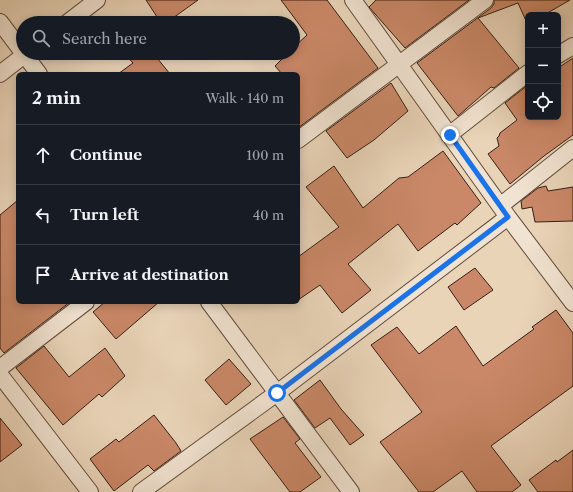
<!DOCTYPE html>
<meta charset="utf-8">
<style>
:root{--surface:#171b24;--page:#242831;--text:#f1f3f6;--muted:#9ea1a6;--line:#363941}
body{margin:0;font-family:"Libre Caslon Text",serif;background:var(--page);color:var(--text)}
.controls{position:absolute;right:12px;top:12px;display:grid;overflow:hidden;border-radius:6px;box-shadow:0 2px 10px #0003}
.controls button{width:36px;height:36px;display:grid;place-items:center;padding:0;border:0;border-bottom:1px solid var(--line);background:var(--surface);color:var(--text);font:20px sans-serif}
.stop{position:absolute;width:12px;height:12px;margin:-9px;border:3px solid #1a73e8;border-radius:50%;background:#fff}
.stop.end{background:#1a73e8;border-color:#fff;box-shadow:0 1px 4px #0008}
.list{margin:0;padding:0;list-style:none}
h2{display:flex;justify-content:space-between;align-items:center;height:52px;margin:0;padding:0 16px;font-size:17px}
h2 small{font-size:13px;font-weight:400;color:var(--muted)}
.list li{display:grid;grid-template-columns:26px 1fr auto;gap:12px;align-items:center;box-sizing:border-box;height:60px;padding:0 16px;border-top:1px solid var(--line)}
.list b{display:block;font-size:15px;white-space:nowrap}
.list em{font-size:13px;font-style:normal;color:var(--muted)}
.icon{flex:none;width:22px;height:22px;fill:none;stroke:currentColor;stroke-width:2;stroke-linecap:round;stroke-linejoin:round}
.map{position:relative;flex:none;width:573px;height:492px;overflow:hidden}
.search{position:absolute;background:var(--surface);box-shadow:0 2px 10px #0003;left:16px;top:16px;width:284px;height:44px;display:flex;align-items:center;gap:10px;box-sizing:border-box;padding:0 14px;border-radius:22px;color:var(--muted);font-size:15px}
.panel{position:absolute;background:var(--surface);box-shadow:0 2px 10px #0003;left:16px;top:72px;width:284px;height:232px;border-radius:6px}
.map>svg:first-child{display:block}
.building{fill:#ca8868;stroke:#361f14}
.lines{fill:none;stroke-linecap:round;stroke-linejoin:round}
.street-casing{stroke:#634c3d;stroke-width:18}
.street{stroke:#f1e3d1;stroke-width:16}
.route{stroke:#1a73e8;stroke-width:5}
</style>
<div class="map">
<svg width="573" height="492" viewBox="0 0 573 492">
<rect width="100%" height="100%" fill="#e9d4b8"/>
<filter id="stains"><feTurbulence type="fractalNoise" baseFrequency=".005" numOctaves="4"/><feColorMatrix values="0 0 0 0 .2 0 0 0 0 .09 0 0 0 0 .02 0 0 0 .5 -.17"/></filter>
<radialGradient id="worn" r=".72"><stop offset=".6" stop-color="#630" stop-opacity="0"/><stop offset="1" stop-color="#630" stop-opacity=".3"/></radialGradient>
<!-- building -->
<path class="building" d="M146,0H198L166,23H161Z
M281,0H327L378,68L298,128V74H282L275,66L288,53H293V48L307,35Z
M376,0H469L405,48L369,7Z
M494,0H570L544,15H528L527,23L518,3L478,18L519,68L494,88L491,87L458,116L417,63L491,8L494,4Z
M124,53H153L170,74H118L133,63Z
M573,58V135L544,156L510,184L488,154L499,146L497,138L499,136L500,133L517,120L505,103L528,85V117H558V68Z
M391,83L408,111L374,140L347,158L326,131Z
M443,151L481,203L457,225L455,223L418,251L398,224L348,264L371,290L342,313L320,285L298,300V257L339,227L306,187L334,166L363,208L399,178L408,177Z
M546,186L548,191L573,187V221L535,222L532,207L522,209L521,201L538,188Z
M18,200V302H70L4,353L0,348V215Z
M475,268L493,290L464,310L448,287Z
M105,302H159L116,339L93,312Z
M556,310L573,333V386L491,446L521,485L512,492H477L462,471L433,492H419L380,442L422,412L371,345L397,327L419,354L456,326L483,366L534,329L532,327Z
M44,346L69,377L105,348L125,376L102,397L99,394L63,425L16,368Z
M229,359L251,384L226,405L205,380Z
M320,380L341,409L364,435L350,445L330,418L315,428L294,400Z
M154,415L176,443L181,451L154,471L148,465L114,491L90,459L116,439L119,442Z
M283,417L300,439L295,443L321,477L300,492H290L250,439Z
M0,418L22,445L0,462Z
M573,450V492H538L529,480L556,460L557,462Z"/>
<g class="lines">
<defs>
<path id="street" d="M0,22L39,74
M67,23L97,0
M558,55L573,46
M0,74L27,53
M449,135L528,73
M298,140L485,0
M500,206L573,148
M508,217L573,303
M209,302L351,492
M0,368L86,302
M0,375L90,492
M141,492L277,393L508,217L353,0"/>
</defs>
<!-- street casing -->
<use href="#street" class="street-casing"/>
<!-- street -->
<use href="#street" class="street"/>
</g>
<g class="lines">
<!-- route -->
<path class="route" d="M277,393L508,217L450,135"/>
</g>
<rect width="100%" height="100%" filter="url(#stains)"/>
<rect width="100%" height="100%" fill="url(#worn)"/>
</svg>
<div class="controls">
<button>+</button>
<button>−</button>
<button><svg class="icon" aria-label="locate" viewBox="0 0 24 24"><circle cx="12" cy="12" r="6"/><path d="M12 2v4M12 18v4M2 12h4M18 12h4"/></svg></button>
</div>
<div class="stop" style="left:277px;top:393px"></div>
<div class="stop end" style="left:450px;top:135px"></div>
<div class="search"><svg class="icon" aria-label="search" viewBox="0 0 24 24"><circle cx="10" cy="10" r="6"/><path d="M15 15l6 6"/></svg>Search here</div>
<section class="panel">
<h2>2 min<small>Walk · 140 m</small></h2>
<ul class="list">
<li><svg class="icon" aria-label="ahead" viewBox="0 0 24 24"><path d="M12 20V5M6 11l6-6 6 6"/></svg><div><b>Continue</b></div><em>100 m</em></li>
<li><svg class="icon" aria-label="left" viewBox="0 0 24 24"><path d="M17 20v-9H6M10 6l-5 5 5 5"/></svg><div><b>Turn left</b></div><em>40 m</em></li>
<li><svg class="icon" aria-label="arrive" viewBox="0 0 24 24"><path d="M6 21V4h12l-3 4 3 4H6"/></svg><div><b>Arrive at destination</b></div></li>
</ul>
</section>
</div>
